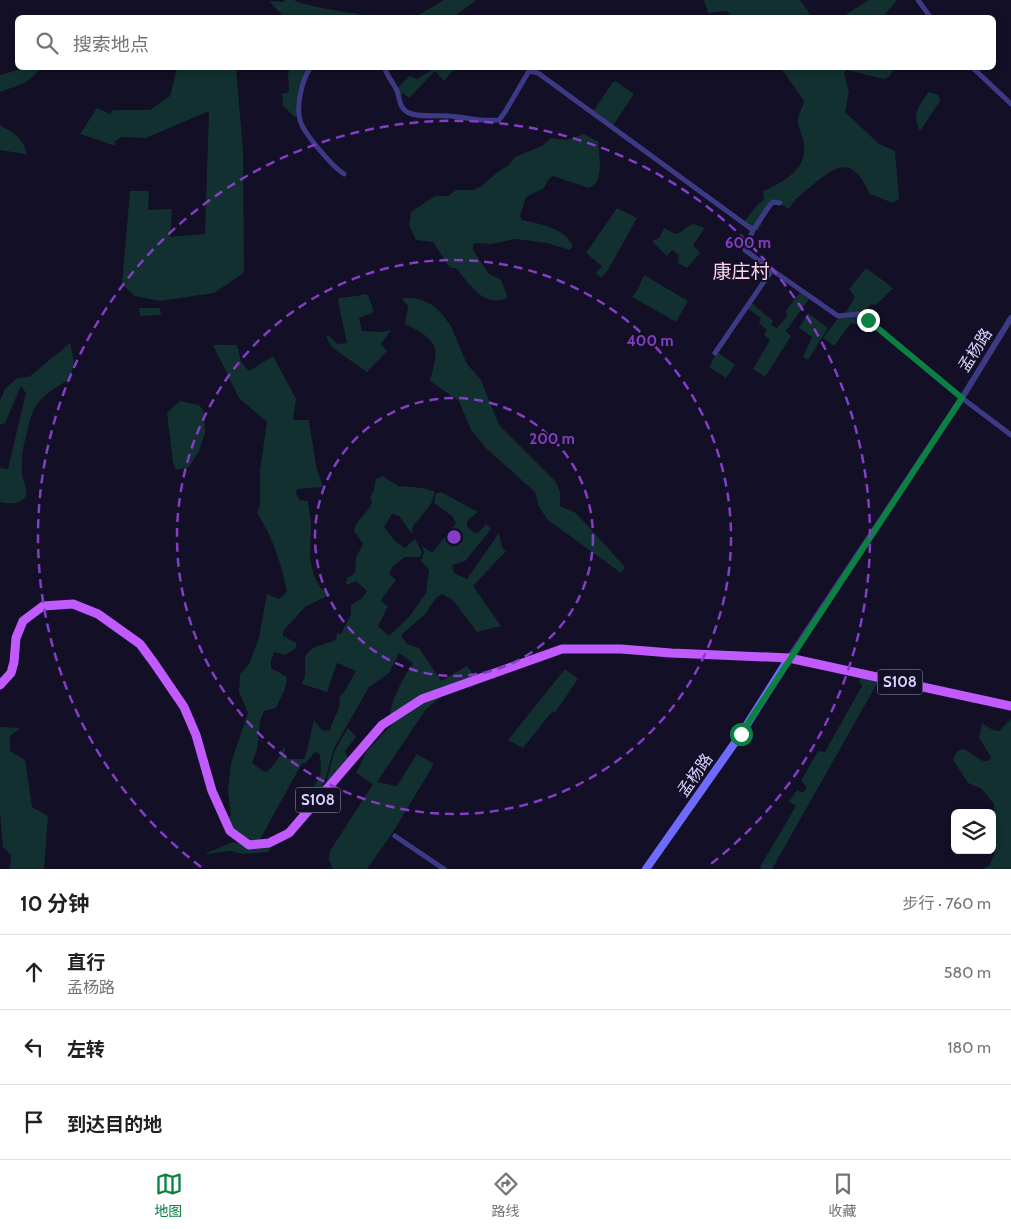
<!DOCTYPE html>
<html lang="zh">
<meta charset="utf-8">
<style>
:root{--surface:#fff;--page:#f6f6f6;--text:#202124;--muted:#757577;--line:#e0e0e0;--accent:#0b8043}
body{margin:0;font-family:Cabin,"Noto Sans SC",sans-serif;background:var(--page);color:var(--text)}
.controls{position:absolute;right:15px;bottom:15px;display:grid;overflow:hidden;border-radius:8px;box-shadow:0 2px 8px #0003}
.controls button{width:45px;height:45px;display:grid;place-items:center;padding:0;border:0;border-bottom:1px solid var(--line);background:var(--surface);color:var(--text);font:25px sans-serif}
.stop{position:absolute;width:15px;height:15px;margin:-11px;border:4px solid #0b8043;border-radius:50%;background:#fff}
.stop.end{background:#0b8043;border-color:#fff;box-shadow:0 1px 5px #0008}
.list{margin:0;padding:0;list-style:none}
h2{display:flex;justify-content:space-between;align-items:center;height:65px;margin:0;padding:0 20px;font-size:21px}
h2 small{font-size:16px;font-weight:400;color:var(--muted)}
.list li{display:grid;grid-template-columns:32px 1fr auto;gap:15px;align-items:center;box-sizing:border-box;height:75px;padding:0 20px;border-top:1px solid var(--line)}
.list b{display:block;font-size:19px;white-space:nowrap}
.list p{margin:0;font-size:16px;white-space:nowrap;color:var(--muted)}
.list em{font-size:16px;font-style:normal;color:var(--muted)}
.icon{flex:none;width:28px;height:28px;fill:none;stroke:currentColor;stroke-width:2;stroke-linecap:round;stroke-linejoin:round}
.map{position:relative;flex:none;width:1011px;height:869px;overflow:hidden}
.search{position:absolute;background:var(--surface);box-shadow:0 2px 8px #0003;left:15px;right:15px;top:15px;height:55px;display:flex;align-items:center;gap:12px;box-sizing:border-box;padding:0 18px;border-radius:8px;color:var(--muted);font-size:19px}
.sheet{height:290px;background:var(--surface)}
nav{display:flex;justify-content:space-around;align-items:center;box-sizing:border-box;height:70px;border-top:1px solid var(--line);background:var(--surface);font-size:14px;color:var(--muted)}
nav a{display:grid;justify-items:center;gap:2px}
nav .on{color:var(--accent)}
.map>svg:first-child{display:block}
.green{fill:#12302f}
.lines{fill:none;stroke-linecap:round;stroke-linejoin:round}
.minor{stroke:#3d3a85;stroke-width:5}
.tertiary{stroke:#3d3a85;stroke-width:6}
.secondary{stroke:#6f6bff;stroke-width:8}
.primary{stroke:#c25bff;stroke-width:9}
.route{stroke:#0b8043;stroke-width:6}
.ring{fill:none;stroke:#843dc5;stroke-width:2.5;stroke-dasharray:9 6}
.labels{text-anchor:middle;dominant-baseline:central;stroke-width:4;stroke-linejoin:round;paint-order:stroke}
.shield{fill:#130f26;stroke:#9e99be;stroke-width:1}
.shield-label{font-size:15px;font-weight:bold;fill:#d9d4ff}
.street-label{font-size:16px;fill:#d9d4ff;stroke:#130f26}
.quarter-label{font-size:19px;fill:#ffd6f0;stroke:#130f26}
.centre{fill:#843dc5;stroke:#130f26;stroke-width:2.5}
.ring-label{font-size:15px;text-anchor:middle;font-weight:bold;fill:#843dc5;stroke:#130f26;stroke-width:4;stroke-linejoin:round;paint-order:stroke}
</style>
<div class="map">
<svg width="1011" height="869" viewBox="0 0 1011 869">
<rect width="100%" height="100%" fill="#130f26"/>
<!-- green -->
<path class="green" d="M284,0H294C300,5 357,14 370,16C380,18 382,14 393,17H287L283,16L269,1L285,2Z
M444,0H476L454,17H415Z
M704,0H800L812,17H732L727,11L708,13Z
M869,0H897L883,17H842Z
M24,68H40C31,83 16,86 0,92V75Z
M177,68H236L243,151L244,273L214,293L160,301L135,296L122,284L130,191H149L148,210L172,209L170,237L205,234L209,111L146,138L122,137L115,141L116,146L80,134L97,108L110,114L113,110H150L170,96Z
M290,68H306L298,91V114L295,117L283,106L282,94L289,92L288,73Z
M435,68H462L454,69L444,81L435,71L409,98L403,93L400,96L396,89L410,76L417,79Z
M781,68H894L890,76L884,79L847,70L845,71L844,73L849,92L845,112L879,144L895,151L899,199L893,203L870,194C854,159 840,161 814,184C805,191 794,199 789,209L779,203H772L758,231L744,222L757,205L764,200L763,191C782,183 807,170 804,145C804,138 799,131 798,123C797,115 803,108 804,101Z
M615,81L634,94L612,127L593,112L612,83Z
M928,92L939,95L940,101L920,131C911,112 919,108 928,92Z
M0,125C15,134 24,138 27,156L25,154L0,150Z
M584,134L598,142C599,156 605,183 589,188L553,176L549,179L544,188L526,197L520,216L522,220C540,224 565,228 573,246L570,250L547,243L516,239L491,244L476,243L473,245V250L489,274L501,280L507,296L506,298C484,309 468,282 456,268H450L433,242L416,240L409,225L411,212L435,196H448L456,190H474L482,186L496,173L509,165L515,157L542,146L551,138L566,140Z
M617,208L637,218L608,270L601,278L596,273L602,266L586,253Z
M694,224L705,228L693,245L700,253L687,268L678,263L679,255L672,250L667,256L652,241L659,238L664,228L676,234C684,232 685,226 694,224Z
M866,268L893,288L876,305L871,304L863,317L844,315L855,297L849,289Z
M644,275L688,301L676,322L632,297L638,289Z
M800,292L809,299L786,331L791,336L765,377L753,369L770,340L764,335L767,330L759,323L761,318L745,307L750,302L773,321L771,325L777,328L788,315L785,312Z
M364,294L368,295L374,312L359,318L362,331L381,332L391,330L381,344L387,351L367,372L337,351L330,345L326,336H329L337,344L347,343L338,301L339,298L357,296Z
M402,298H413L422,300L434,306L442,314L451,326L467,364L481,380L499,425L556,482L560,492V506L576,513L625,567L621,573L548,520L539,507L535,492L486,448L471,430L459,401L430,381C432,373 437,357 435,349C433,337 415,329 405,324L408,306Z
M139,308H160L161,315L140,316Z
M808,313L828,328L808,360L803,357L812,337L799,328Z
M853,314L862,318L858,325L851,323L834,346L823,338L839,317Z
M70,343L74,361L71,379C57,386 37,398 32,414C29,421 28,429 26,437C22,450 21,461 22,475C23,481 29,491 25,497C20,505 7,504 0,502V468L8,469L26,393L21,386L5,423L0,425V401L5,389L17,378L29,377Z
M213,345H237L241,362L249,371L273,356L296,399L293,420H309L316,466L323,487L297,489L296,493L299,500L308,501L311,523L310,559L314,576L321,589L331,594L305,607L283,631V636L296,643V648L285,655L274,652L271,661V668L287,677L285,689L276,708L264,711L260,721L257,750L252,763L263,771L267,772C273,767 282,753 284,746L285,756L288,759H303L304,760C309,746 310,735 314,720L322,730L329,731L339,708L340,696L344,692L356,671L337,663L327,692L302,684C307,671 305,674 305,661C305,646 325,645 336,640L337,633L341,634L351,614V605L362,598L367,591L356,581L346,585L347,578L355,573L356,557L363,544L354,531C356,519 370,512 372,501L370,498L374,489L376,479L383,476L398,486L423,488L435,492L431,504L413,526L412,534L399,516L392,514L384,527L395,541L405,548L415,539L422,552L420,557H405L393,566L389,574L396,580L383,597L381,602L388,606L378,626L389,636L409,617L426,593L429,570L421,561L424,552L422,546L432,553L456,523L452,516L434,503L436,494L441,492L478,512L467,521V526L473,532L478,533L486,524L491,529L465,561L452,565L454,573L467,579L499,533L502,547L506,551L473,586L501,626L477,632L453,600L442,594L436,598L425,614L401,635L407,644L419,648L441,681L467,666L476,677L417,699L389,721C391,699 401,682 413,663L399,653L389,673L369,687L334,748L321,794L299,818V813L321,774L320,754L315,752L305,764L302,763L258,843L236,838L223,820L231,815L228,790L231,763L248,713L239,692L240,674L249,664L259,638L267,594L279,599L287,592C281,563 273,537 257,513L260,505V470L267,422L239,398Z
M717,352L735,365L726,378L709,367Z
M180,401L199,405L204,411L205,433L199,451L189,467L176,470L173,462L167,413Z
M565,669L578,679L556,711L550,714L523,748L508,740Z
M861,677L879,680L772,869H762L760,867L796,806L789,802L797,790L803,793L807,787L801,781L818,751L825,752L862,686L859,681Z
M447,692L426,709L377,782L397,786L417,754L434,764L393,832L367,869H333L329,860L330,851L373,784L356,773L367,751L398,718L413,707Z
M1011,719V869H983L989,866L995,853L994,804L982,789L968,783L953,760C955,753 957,750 964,749L983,761H988L991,757L979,738L982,723L993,730L999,731Z
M0,727L20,728L10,736V751L25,760L32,807L48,816L44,869H10L11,855L3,847L0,811Z
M348,728L356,737L345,751L350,763L324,790L335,750Z
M233,842L255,848L273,844L268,852L242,854L231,851L204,854Z"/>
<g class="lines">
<!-- minor -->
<path class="minor" d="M918,0L931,18
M310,68C302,80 296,106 300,120C303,133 333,167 344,174
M385,68C387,77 394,83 397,91C400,99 399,107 407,112C418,118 436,115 449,116C466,117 482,122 499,120L505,112L529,71L538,73L753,230
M973,68L1011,104
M772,270L745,250L753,230L770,205L773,202L780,203
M715,353L772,270L838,316L858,314L868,320L962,398L1011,435
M395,836L444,869"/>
<!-- tertiary -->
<path class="tertiary" d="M789,658L962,398L1011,318"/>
<!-- secondary -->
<path class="secondary" d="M646,869L741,734L789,658"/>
<!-- primary -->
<path class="primary" d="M0,685L11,673L14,662L16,638L23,621L43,606L73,604L98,614L140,644L154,663L184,707L196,735L212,791L230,831L249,845L269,843L289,833L382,725L422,699L562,649H621L671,653L789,658L1011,706"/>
</g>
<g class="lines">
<!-- route -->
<path class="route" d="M741,734L962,398L868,320"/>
</g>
<!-- distance rings -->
<g class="ring">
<circle cx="454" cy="537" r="139"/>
<circle cx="454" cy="537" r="277"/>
<path d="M201 867A416 416 0 1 1 707 867"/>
</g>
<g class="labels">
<!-- shield labels -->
<g class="shield">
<rect x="877.5" y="669.5" width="45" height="25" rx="4"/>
<rect x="295.5" y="787.5" width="45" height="25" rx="4"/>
</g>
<g class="shield-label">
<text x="900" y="682">S108</text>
<text x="318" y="800">S108</text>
</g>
<!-- street labels -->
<g class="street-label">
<text transform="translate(975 350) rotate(-58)">孟杨路</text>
<text transform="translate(695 775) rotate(-55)">孟杨路</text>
</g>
<!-- quarter labels -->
<g class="quarter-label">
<text x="741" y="271">康庄村</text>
</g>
</g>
<circle cx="454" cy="537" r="8" class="centre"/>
<g class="ring-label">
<text x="748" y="248">600 m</text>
<text x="650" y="346">400 m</text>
<text x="552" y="444">200 m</text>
</g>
</svg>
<div class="controls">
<button><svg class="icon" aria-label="layers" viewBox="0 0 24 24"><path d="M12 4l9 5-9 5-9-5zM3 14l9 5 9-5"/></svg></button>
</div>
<div class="stop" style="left:741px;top:734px"></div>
<div class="stop end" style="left:868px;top:320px"></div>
<div class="search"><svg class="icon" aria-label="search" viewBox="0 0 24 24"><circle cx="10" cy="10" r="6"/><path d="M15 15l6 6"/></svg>搜索地点</div>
</div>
<section class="sheet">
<h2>10 分钟<small>步行 · 760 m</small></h2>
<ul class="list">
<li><svg class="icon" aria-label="ahead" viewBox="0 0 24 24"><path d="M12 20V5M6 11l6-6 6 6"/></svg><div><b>直行</b><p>孟杨路</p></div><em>580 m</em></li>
<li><svg class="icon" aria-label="left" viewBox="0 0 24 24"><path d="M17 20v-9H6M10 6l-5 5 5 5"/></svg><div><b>左转</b></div><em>180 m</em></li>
<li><svg class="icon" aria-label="arrive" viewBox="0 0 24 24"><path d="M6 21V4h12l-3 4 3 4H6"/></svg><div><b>到达目的地</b></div></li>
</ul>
</section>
<nav>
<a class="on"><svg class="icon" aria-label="map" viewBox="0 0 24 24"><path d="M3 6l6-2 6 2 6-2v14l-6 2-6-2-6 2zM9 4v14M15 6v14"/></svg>地图</a>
<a><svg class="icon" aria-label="directions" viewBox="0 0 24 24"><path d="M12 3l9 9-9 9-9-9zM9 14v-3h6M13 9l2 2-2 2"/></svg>路线</a>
<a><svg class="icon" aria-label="saved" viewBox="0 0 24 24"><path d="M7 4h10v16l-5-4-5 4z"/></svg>收藏</a>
</nav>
